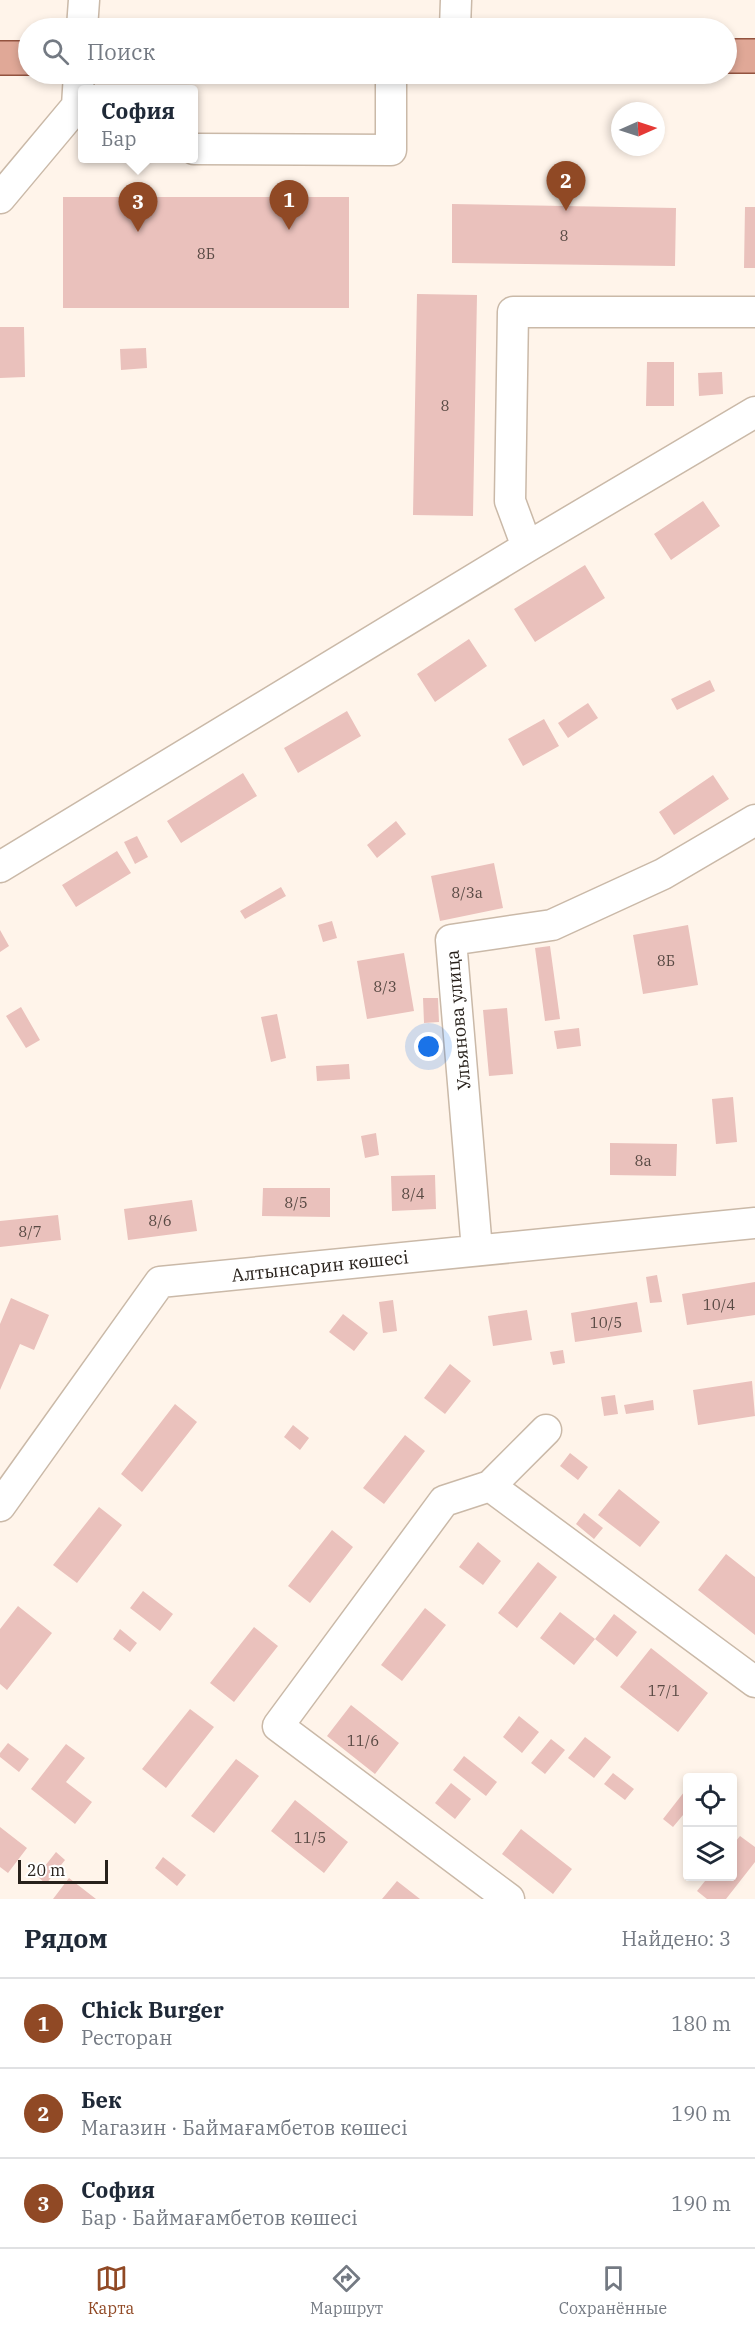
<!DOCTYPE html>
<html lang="ru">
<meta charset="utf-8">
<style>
:root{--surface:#fff;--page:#f2f2f3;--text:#1f2937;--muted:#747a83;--line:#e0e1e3;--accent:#904925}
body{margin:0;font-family:"IBM Plex Serif",serif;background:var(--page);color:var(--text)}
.controls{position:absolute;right:18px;bottom:18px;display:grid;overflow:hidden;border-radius:6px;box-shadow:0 3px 9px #0003}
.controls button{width:54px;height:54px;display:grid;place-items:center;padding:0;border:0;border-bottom:2px solid var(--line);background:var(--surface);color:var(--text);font:30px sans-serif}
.compass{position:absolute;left:611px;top:102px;width:54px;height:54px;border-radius:50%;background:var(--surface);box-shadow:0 3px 9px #0003;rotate:87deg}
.scale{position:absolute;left:18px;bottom:15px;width:90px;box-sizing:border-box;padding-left:6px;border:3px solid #28211b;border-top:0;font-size:16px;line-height:21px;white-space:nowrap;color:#28211b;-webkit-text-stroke:4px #fff;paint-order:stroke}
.you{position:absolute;left:429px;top:1047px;width:21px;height:21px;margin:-15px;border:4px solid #fff;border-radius:50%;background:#1a73e8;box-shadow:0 0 0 9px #1a73e833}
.badge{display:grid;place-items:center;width:39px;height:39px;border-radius:50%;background:var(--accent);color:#fff;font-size:20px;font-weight:700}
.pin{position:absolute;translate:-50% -50px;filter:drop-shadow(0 2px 3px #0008)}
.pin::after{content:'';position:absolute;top:32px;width:21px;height:18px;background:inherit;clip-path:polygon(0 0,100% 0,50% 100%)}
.popup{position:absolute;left:78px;top:85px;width:120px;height:78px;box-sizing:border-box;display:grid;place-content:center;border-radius:6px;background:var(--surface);filter:drop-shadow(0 2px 4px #0005);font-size:20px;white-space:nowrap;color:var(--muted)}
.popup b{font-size:22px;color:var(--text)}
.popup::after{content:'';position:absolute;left:50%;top:100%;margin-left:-12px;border:12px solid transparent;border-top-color:var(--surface)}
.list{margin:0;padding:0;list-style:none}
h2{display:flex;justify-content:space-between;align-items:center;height:78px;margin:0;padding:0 24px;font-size:26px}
h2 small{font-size:20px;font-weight:400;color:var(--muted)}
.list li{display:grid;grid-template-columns:39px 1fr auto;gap:18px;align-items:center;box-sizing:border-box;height:90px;padding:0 24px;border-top:2px solid var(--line)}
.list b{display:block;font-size:22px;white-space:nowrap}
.list p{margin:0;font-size:20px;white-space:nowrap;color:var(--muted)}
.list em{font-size:20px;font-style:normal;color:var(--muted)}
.icon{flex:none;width:33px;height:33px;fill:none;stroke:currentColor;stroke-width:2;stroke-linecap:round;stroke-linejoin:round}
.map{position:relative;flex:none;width:755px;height:1899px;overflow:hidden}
.search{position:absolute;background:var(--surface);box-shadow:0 3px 9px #0003;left:18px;right:18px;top:18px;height:66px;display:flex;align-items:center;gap:15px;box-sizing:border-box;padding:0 21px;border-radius:33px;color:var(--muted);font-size:22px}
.sheet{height:348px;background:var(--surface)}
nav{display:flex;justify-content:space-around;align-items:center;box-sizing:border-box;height:84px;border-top:2px solid var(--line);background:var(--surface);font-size:16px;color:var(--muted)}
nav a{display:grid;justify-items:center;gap:3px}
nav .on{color:var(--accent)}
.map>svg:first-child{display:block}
.building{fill:#eac1bc}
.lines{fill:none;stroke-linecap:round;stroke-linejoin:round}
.minor-casing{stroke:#cab9a8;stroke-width:33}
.major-casing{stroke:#93533f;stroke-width:36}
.minor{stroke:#fff;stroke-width:30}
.major{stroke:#e0a897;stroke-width:33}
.labels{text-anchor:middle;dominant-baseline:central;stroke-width:4.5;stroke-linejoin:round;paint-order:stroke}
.number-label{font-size:15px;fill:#584943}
.street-label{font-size:18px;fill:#28211b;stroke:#fff}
</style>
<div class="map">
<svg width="755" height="1899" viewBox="0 0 755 1899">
<rect width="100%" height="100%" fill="#fff4ea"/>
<!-- building -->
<path class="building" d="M63,197H349V308H63Z
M452,204L676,208L675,266L452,263Z
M745,207H755V268H744Z
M417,294L477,295L473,516L413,515Z
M0,327H24L25,377L0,378Z
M146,348L147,368L121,370L120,349Z
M647,362H674V406H646Z
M722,372L723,394L699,396L698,373Z
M703,501L720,526L671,560L654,534Z
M585,565L605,598L535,642L514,609Z
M469,639L487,666L435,702L417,674Z
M710,680L715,691L677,710L671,699Z
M588,703L598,718L568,738L558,723Z
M347,711L361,736L298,773L284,748Z
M544,719L559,746L523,766L508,739Z
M243,773L257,796L181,843L167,821Z
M713,775L729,799L674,835L659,812Z
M396,821L406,834L377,858L367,845Z
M137,836L148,857L135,864L124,842Z
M117,851L131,873L76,907L62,885Z
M494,863L503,908L440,921L431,876Z
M281,887L286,896L245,919L240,911Z
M332,921L337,938L323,942L318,925Z
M688,925L698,985L643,994L633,935Z
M0,930L9,946L0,952Z
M550,946L560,1019L545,1021L535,948Z
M404,953L414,1011L367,1019L357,961Z
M423,998H438L439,1022L424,1023Z
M21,1007L40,1040L26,1048L6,1016Z
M507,1008L513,1074L489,1076L483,1010Z
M277,1014L286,1058L271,1062L261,1017Z
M579,1028L581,1046L557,1049L554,1031Z
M349,1064L350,1079L317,1081L316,1066Z
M733,1097L737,1142L716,1144L712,1099Z
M376,1133L379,1155L365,1158L361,1136Z
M610,1143L677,1144L676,1176L610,1175Z
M435,1175L436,1209L392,1211L391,1176Z
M263,1188H330V1217L262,1216Z
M192,1200L197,1231L128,1240L124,1209Z
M58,1215L61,1240L0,1247V1221Z
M657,1275L662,1302L650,1303L646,1277Z
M755,1282V1315L687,1325L682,1294Z
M11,1298L49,1315L34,1350L20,1344L0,1390V1324Z
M393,1300L397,1331L383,1333L379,1302Z
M637,1302L642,1332L575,1342L571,1313Z
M527,1310L532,1340L493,1346L488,1316Z
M343,1314L368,1333L354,1351L329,1332Z
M563,1350L565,1363L553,1365L550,1352Z
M450,1364L471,1381L445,1414L424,1398Z
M752,1381L755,1416L698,1425L693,1390Z
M615,1395L618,1414L604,1416L601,1397Z
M653,1400L654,1410L626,1414L624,1405Z
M175,1404L197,1422L142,1492L121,1474Z
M293,1425L309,1438L300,1450L284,1437Z
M405,1435L425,1451L384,1504L363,1488Z
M570,1453L588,1467L578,1480L560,1466Z
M619,1489L660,1522L640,1547L598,1515Z
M99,1507L122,1525L77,1583L53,1565Z
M584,1513L603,1528L594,1539L576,1524Z
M332,1530L353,1547L310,1603L288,1586Z
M478,1542L501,1561L483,1585L459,1567Z
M726,1554L755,1577V1635L698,1590Z
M538,1562L557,1577L517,1628L498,1613Z
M143,1591L173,1614L160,1631L130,1608Z
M18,1606L52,1633L7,1690L0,1684V1629Z
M425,1608L446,1625L402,1681L381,1665Z
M560,1612L595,1639L574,1665L540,1638Z
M614,1614L637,1632L617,1657L595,1639Z
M254,1627L278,1646L234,1702L210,1683Z
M120,1629L137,1643L130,1652L113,1639Z
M651,1648L708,1693L678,1732L620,1687Z
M351,1705L399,1743L375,1774L327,1736Z
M190,1709L214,1727L166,1788L142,1769Z
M519,1716L539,1732L522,1753L503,1737Z
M585,1737L611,1757L594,1778L568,1758Z
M551,1739L565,1750L545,1774L531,1763Z
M8,1743L29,1759L19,1772L0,1757V1753Z
M66,1744L85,1758L66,1782L92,1802L75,1824L31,1789Z
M464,1756L497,1782L486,1796L453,1770Z
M236,1759L259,1776L214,1833L191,1816Z
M613,1773L634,1789L625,1800L604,1784Z
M451,1783L471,1799L455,1819L435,1803Z
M688,1787V1809L673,1827L663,1819Z
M295,1800L348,1842L324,1873L271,1831Z
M0,1827L27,1848L8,1873L0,1867Z
M521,1829L572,1869L553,1894L502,1854Z
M740,1836L755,1847V1862L726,1899H707L697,1891L709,1876H732V1846Z
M56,1852L65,1860L46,1884L37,1876Z
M163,1857L186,1875L177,1886L155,1868Z
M69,1878L96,1899H53Z
M397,1881L420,1899H382Z"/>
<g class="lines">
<defs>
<path id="minor" d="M82,28L84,0
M455,28L456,0
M194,149L391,150V74
M0,198L77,106L79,74
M527,547L510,501L513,312H755
M0,867L527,547L755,412
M477,1250L451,940L552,925L663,874L755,820
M490,1486L755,1682
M0,1506L160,1282L755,1223
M509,1899L278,1726L444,1501L490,1486L546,1430"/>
<path id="major" d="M726,56H755
M0,58H28"/>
</defs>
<!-- minor casing -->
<use href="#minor" class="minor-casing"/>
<!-- major casing -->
<use href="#major" class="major-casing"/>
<!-- minor -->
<use href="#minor" class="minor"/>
<!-- major -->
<use href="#major" class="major"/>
</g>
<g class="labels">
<!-- number labels -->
<g class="number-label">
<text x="564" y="235">8</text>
<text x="206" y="253">8Б</text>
<text x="445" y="405">8</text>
<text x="467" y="892">8/3а</text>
<text x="666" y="960">8Б</text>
<text x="385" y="986">8/3</text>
<text x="643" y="1160">8а</text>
<text x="413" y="1193">8/4</text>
<text x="296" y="1202">8/5</text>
<text x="160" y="1220">8/6</text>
<text x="30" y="1231">8/7</text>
<text x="719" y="1304">10/4</text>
<text x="606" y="1322">10/5</text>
<text x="664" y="1690">17/1</text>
<text x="363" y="1740">11/6</text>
<text x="310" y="1837">11/5</text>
</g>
<!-- street labels -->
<g class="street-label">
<text transform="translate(458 1020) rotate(-95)">Ульянова улица</text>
<text transform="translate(320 1266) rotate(-6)">Алтынсарин көшесі</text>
</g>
</g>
</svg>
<div class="controls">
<button><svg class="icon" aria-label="locate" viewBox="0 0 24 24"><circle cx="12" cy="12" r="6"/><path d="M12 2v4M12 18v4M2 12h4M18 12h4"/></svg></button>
<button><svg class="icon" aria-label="layers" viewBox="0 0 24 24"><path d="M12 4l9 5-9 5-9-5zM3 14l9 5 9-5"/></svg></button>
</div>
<svg class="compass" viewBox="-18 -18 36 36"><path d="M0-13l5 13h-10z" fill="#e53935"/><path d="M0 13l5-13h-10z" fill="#747a83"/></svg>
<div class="scale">20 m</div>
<div class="you"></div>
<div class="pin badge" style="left:289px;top:230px">1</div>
<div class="pin badge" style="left:566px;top:211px">2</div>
<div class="pin badge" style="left:138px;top:232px">3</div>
<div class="popup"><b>София</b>Бар</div>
<div class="search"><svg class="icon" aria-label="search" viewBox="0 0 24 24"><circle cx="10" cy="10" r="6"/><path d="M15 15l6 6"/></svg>Поиск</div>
</div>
<section class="sheet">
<h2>Рядом<small>Найдено: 3</small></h2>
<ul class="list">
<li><span class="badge">1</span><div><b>Chick Burger</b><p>Ресторан</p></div><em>180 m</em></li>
<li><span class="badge">2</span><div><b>Бек</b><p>Магазин · Баймағамбетов көшесі</p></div><em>190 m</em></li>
<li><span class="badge">3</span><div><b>София</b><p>Бар · Баймағамбетов көшесі</p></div><em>190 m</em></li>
</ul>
</section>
<nav>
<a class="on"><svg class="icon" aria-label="map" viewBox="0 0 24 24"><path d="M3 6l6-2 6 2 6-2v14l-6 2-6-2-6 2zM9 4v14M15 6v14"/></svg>Карта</a>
<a><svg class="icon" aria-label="directions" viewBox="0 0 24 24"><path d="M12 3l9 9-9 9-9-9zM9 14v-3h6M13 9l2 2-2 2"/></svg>Маршрут</a>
<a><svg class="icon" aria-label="saved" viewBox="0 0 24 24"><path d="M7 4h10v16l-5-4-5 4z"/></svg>Сохранённые</a>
</nav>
